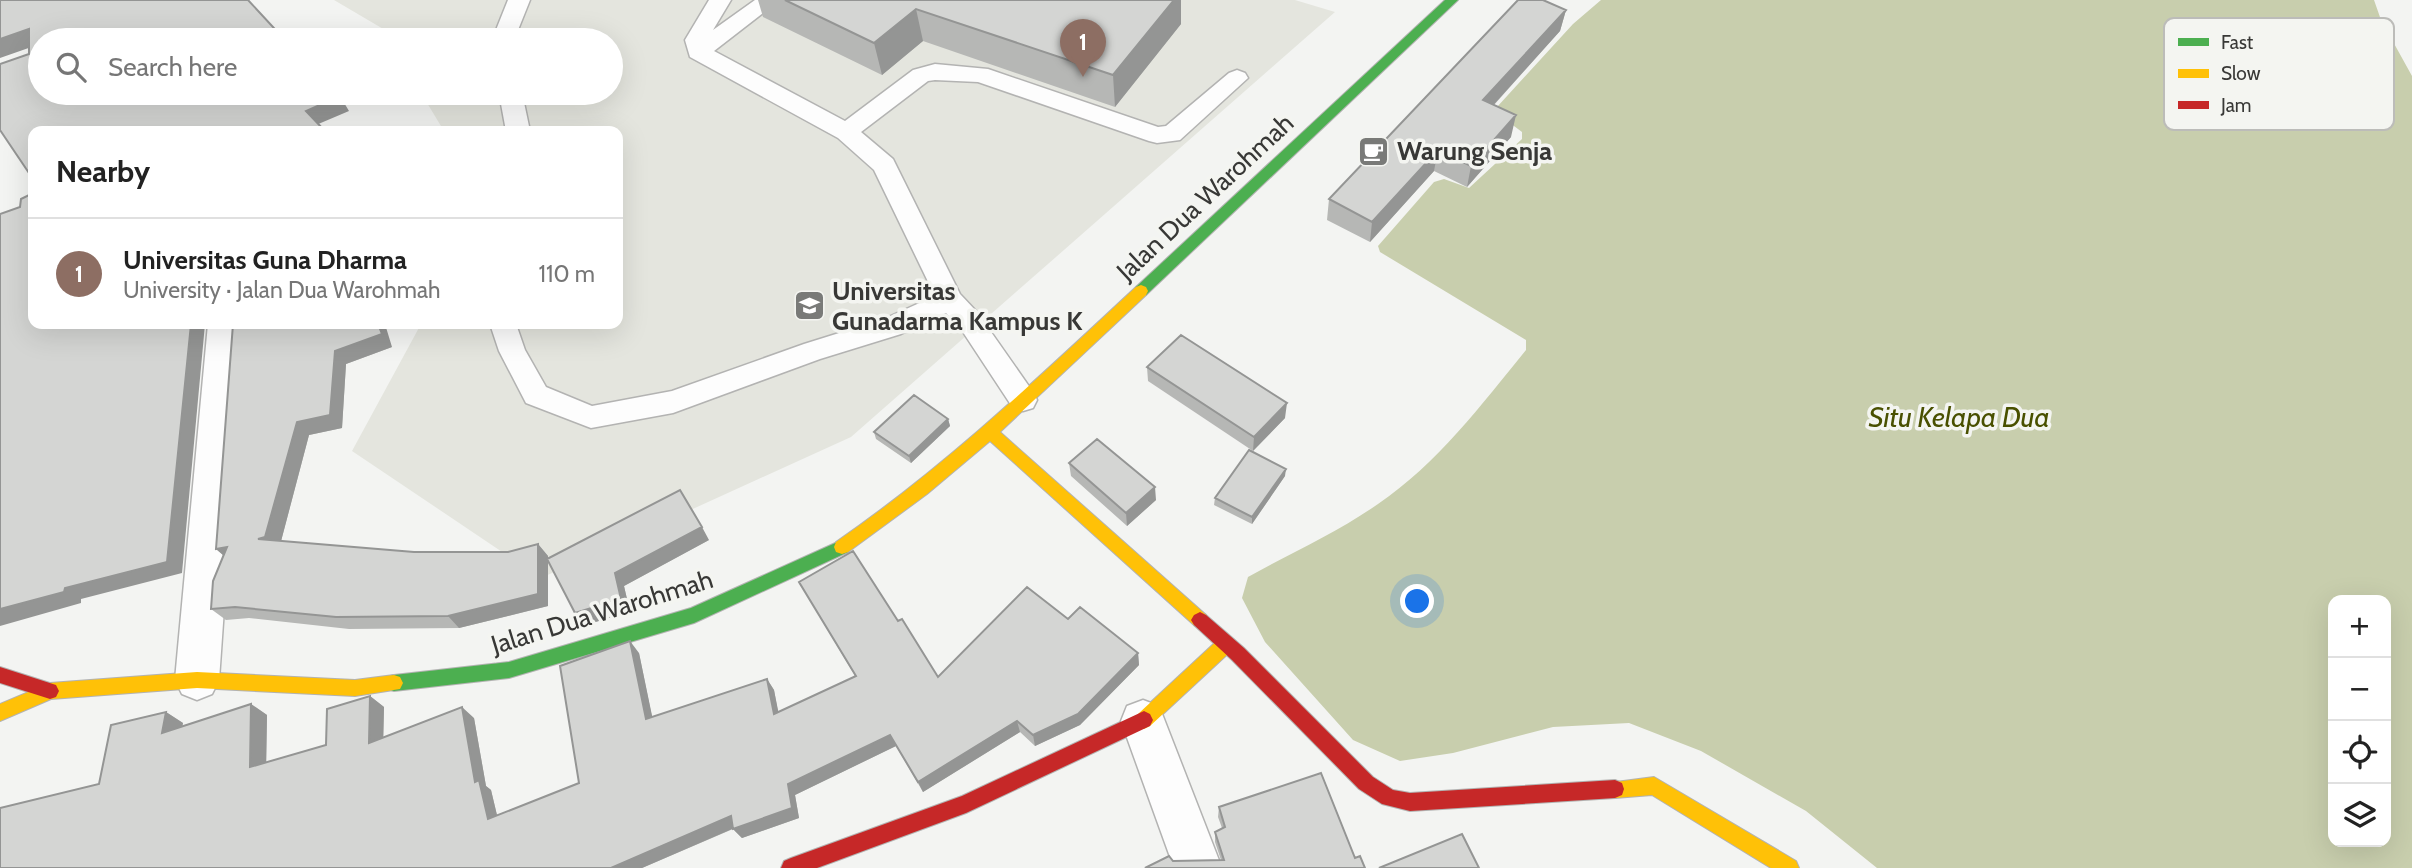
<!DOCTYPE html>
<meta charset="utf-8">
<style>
:root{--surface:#fff;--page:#f2f2f2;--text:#222;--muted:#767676;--line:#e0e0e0;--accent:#b45309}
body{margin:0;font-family:Cabin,sans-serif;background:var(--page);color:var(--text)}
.controls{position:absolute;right:21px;bottom:21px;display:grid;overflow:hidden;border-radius:14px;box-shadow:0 7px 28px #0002}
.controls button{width:63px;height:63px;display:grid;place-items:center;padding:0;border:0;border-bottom:2px solid var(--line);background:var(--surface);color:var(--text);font:35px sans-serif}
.you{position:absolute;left:1418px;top:602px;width:24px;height:24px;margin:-18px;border:5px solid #fff;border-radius:50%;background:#1a73e8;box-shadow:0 0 0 10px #1a73e833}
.badge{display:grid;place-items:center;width:46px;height:46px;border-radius:50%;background:var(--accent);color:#fff;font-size:23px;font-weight:700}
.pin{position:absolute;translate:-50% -58px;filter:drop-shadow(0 2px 4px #0008)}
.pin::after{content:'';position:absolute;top:37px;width:24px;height:21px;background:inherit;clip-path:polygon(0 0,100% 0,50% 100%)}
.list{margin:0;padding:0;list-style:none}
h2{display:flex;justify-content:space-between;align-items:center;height:91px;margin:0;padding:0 28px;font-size:30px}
h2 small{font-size:23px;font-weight:400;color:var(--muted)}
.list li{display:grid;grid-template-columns:46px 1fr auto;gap:21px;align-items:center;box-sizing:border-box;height:112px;padding:0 28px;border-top:2px solid var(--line)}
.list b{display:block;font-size:26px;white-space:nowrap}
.list p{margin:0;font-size:23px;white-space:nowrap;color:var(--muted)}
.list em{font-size:23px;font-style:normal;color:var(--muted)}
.icon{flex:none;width:38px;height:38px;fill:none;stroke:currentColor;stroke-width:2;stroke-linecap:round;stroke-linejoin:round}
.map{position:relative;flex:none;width:2412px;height:868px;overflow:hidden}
.search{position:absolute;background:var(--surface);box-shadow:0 7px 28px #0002;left:28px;top:28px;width:595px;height:77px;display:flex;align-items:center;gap:18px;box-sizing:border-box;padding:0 24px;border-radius:38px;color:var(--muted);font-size:26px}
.panel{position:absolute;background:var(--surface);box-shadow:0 7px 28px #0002;left:28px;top:126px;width:595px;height:203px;border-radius:14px}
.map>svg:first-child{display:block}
.built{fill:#e4e5de}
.water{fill:#c8cead;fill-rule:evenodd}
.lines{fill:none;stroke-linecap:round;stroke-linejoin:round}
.lane-casing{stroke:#b3b3b2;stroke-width:3}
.street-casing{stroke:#b3b3b2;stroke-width:3}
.fast-casing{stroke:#b3b3b2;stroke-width:2}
.slow-casing{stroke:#b3b3b2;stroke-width:2}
.jam-casing{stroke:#b3b3b2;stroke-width:2}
.lane{fill:#fdfdfd;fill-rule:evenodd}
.street{fill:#fdfdfd;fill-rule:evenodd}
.fast{fill:#4caf50;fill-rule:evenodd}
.slow{fill:#ffc107;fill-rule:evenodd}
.jam{fill:#c62828;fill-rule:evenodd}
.wall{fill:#b6b7b5}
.shaded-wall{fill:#949594}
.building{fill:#d4d5d3;stroke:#949594;stroke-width:2}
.labels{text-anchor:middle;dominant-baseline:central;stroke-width:7;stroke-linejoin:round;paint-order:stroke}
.poi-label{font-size:26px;font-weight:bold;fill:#383836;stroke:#f4f5f1;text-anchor:start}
.street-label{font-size:26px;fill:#383836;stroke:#f4f5f1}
.water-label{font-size:28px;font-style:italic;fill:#495000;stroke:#f4f5f1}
.key{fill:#f4f5f1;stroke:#bcbcb9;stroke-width:2}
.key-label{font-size:19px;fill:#383836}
</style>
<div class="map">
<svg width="2412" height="868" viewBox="0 0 2412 868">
<rect width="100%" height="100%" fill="#f3f4f2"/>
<!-- built -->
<path class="built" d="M334,0H1295L1335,12L851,437L541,578L352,451L421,324H618V131H444L421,93H611V40H391L385,30Z"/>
<!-- water -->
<path class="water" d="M1601,0H2374L2381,20L2412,76V868H1877L1806,811L1701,751L1629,723L1553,727L1453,753L1400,761L1353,740L1265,642L1242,598L1248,577C1291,553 1338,532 1378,504C1437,464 1482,404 1526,350V340L1380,252L1378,246L1434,182L1444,179L1469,188L1522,139V132L1498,114L1497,107L1573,24ZM2333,600H2386V842H2333Z"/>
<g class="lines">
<defs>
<path id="lane" d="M508,0H530L514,40H492Z
M709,0H731L713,30L755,0H780L714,51L845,121L913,70L935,64L988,69L1158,127L1166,126L1229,73L1237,70L1245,73L1248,78L1180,140L1157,143L1149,141L978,82L935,80L928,81L861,132L893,159L960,294L977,312L1033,392L1037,400L1033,408L1023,411L1013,408L959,326L946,313L901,334L820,359L673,413L591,428L526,403L499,351L490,324H516L525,350L546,387L592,406L672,391L804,344L884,319L935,296L874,170L838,138L690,57L685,40Z
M499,93H522L530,131H506Z"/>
<path id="street" d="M208,324H244L219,680L212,694L197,700L182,694L175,680Z
M1143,700L1159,706L1222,868H1174L1121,721L1127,706Z"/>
<path id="fast" d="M1445,0H1458L1146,295H1136L1134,291L1136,287Z
M842,540L848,542L850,547L848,552L694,623L509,678L394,691L388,689L385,683L388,677L394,675L509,662L691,608Z"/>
<path id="slow" d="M1141,285L1146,287L1148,291L1146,295L1000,432L1206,615L1209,620L1206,625L1200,628L1194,625L990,441L927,494L848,552L842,554L836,552L834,547L836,542C945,467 1039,377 1136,287Z
M1226,636L1232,638L1235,644L1232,650L1150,726L1144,729L1138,726L1135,720L1138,714L1220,638Z
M197,672L355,680L394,675L400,677L403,683L400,689L355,696L197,688L51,699L0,721V704L50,683Z
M1654,777L1796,861L1799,868H1771L1652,795L1615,798L1608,795L1606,789L1608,783Z"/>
<path id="jam" d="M1200,612L1206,615L1244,648L1373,777L1393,790L1410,793L1615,780L1622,783L1624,789L1622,795L1615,798L1410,811L1382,804L1359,789L1232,660L1194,625L1191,620L1194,615Z
M0,667L56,685L59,691L56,697L50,699L0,683Z
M1144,711L1150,714L1153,720L1150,726L966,813L817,868H781L784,861L791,858L962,796Z"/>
</defs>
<!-- lane casing -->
<use href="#lane" class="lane-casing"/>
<!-- street casing -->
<use href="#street" class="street-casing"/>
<!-- fast casing -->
<use href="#fast" class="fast-casing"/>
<!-- slow casing -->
<use href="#slow" class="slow-casing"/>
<!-- jam casing -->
<use href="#jam" class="jam-casing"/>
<!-- lane -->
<use href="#lane" class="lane"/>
<!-- street -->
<use href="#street" class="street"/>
<!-- fast -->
<use href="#fast" class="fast"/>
<!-- slow -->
<use href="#slow" class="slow"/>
<!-- jam -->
<use href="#jam" class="jam"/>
</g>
<!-- wall -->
<path class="wall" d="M758,0H1181V24L1115,107L923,41L882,75L763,17Z
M1566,10L1560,31L1494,105L1511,137L1467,187L1434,171L1370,242L1327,220L1329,199Z
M233,324L392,347L346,364L342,428L309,435L281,541L414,552H508L538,544L548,556V559L709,540L624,586L630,612L585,625L548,560V606L459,628L349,629L249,618L226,620L211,609L223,555L216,549Z
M1147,367L1285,418L1253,451L1148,381Z
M948,419L950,426L911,463L876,439L874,432Z
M1069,463L1156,500L1127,526L1071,476Z
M1285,476L1252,524L1214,505L1215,498Z
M799,582L898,621L938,677L1068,619L1138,653L1139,665L1080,725L1035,746L1020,732L923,792L896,746L795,795L799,818L742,838L733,829L642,868H0L99,784L166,712L183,723L182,726L251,704L267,715L266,762L326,745L370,696L384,707L383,738L474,718L486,786L491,790L497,815L579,783L639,653L652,717L767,679L774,690L778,712L855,676Z
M1219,807L1355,858L1173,861L1221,860L1215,842V832L1222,828L1218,817Z"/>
<!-- shaded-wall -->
<path class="shaded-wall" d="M1174,0H1181V24L1115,107L1113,75Z
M916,9L923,41L882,75L874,43Z
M1566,10L1560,31L1479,121L1483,100Z
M29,29L40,44L0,58V39Z
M340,96L349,111L316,125L306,111Z
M1516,115L1511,137L1467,187L1471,166Z
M1438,150L1434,171L1370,242L1372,222Z
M191,324H205L182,573L81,599V603L0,626V609L65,588Z
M378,324H385L392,347L346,364L342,428L309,435L279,549L258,539L297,422L335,351Z
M1287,403L1285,418L1253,451L1254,437Z
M948,419L950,426L911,463L909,456Z
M1286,469L1285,476L1252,524V517Z
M1155,487L1156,500L1127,526L1126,513Z
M702,527L709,540L624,586L630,612L585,625L575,613L615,573Z
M538,544L548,556V606L459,628L448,616Z
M227,547L230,561L216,549Z
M630,641L639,653L655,730L646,719Z
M1138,653L1139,665L1080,725L1035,746L1033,735Z
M767,679L774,690L781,725L774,714Z
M370,696L384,707L383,754L369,743Z
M251,704L267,715L266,777L250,767Z
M462,707L474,718L486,786L491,790L500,828L488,819L475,782Z
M166,712L183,723L179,744L162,733Z
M1017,721L1020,732L923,792L918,782Z
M890,735L896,746L795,795L799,818L742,838L733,829L788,784Z
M731,816L739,826L642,868H611Z"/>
<!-- building -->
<path class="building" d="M0,0H248L285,40H40V93H337L340,96L306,111L325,131H33V179L0,130V64L29,54V29L0,39Z
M785,0H1174L1113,75L916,9L874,43Z
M1518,0H1543L1566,10L1483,100L1516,115L1471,166L1438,150L1372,222L1329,199Z
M33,193V324H191L167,562L65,588L64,592L0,609V214L20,207L21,199Z
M233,324H378L382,334L335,351L330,415L297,422L265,537L258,539L414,552H508L538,544V594L448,616L336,617L235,607L211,609L213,581L227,547L216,549Z
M1181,335L1287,403L1254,437L1147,367Z
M914,395L948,419L909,456L874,432Z
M1097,439L1155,487L1126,513L1069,463Z
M1249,450L1286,469L1252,517L1215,498Z
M680,490L702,527L615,573L621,599L575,613L547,559Z
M853,551L898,621L902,619L938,677L1027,587L1068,619L1080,607L1138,653L1078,714L1033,735L1017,721L918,782L890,735L788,784L792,808L733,829L731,816L611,868H0V808L99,784L111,725L166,712L162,733L251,704L250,767L326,745L327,709L370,696L369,743L462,707L475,782L479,780L488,819L579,783L560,666L630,641L646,719L767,679L774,714L856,676L799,582Z
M1321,773L1355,858L1360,856L1365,868H1145L1169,856L1173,861L1224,860L1215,832L1225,827L1219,807Z
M1462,834L1479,868H1379Z"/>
<!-- icons -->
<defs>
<symbol id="cafe-square" viewBox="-11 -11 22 22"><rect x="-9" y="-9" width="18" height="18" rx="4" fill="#797a78" stroke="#f4f5f1"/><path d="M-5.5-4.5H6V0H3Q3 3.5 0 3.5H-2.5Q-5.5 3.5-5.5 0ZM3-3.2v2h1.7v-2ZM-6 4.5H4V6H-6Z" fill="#fff"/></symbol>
<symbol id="university-square" viewBox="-11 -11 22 22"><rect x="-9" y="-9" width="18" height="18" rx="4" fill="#797a78" stroke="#f4f5f1"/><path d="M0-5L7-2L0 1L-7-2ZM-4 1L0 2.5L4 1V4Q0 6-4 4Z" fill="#fff"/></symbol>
</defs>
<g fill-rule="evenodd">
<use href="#cafe-square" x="1356" y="134" width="35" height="35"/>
<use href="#university-square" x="792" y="288" width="35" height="35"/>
</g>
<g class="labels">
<!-- poi labels -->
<g class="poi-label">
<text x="1397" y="151">Warung Senja</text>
<text x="832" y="291">Universitas<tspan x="832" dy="30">Gunadarma Kampus K</tspan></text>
</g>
<!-- street labels -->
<g class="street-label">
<text transform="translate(1205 197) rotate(-43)">Jalan Dua Warohmah</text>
<text transform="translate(602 612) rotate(-17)">Jalan Dua Warohmah</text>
</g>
<!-- water labels -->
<g class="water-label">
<text x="1959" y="417">Situ Kelapa Dua</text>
</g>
</g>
<!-- legend -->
<rect x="2164" y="18" width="230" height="112" rx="10" class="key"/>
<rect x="2178" y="38" width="31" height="8" fill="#4caf50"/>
<rect x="2178" y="69" width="31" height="9" fill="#ffc107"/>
<rect x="2178" y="101" width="31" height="8" fill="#c62828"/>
<g class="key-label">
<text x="2221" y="49">Fast</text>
<text x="2221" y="80">Slow</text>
<text x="2221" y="112">Jam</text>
</g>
</svg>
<div class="controls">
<button>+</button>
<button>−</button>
<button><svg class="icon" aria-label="locate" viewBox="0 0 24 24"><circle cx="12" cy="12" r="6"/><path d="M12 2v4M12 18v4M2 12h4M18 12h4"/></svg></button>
<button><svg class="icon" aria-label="layers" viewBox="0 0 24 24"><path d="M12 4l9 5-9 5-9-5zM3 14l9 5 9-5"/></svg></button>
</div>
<div class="you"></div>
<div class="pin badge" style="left:1083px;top:77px;background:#8d6e63">1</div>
<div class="search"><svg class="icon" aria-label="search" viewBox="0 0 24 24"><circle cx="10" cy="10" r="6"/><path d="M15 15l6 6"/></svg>Search here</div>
<section class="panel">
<h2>Nearby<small></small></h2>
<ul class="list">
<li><span class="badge" style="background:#8d6e63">1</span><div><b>Universitas Guna Dharma</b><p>University · Jalan Dua Warohmah</p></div><em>110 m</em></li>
</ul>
</section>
</div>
